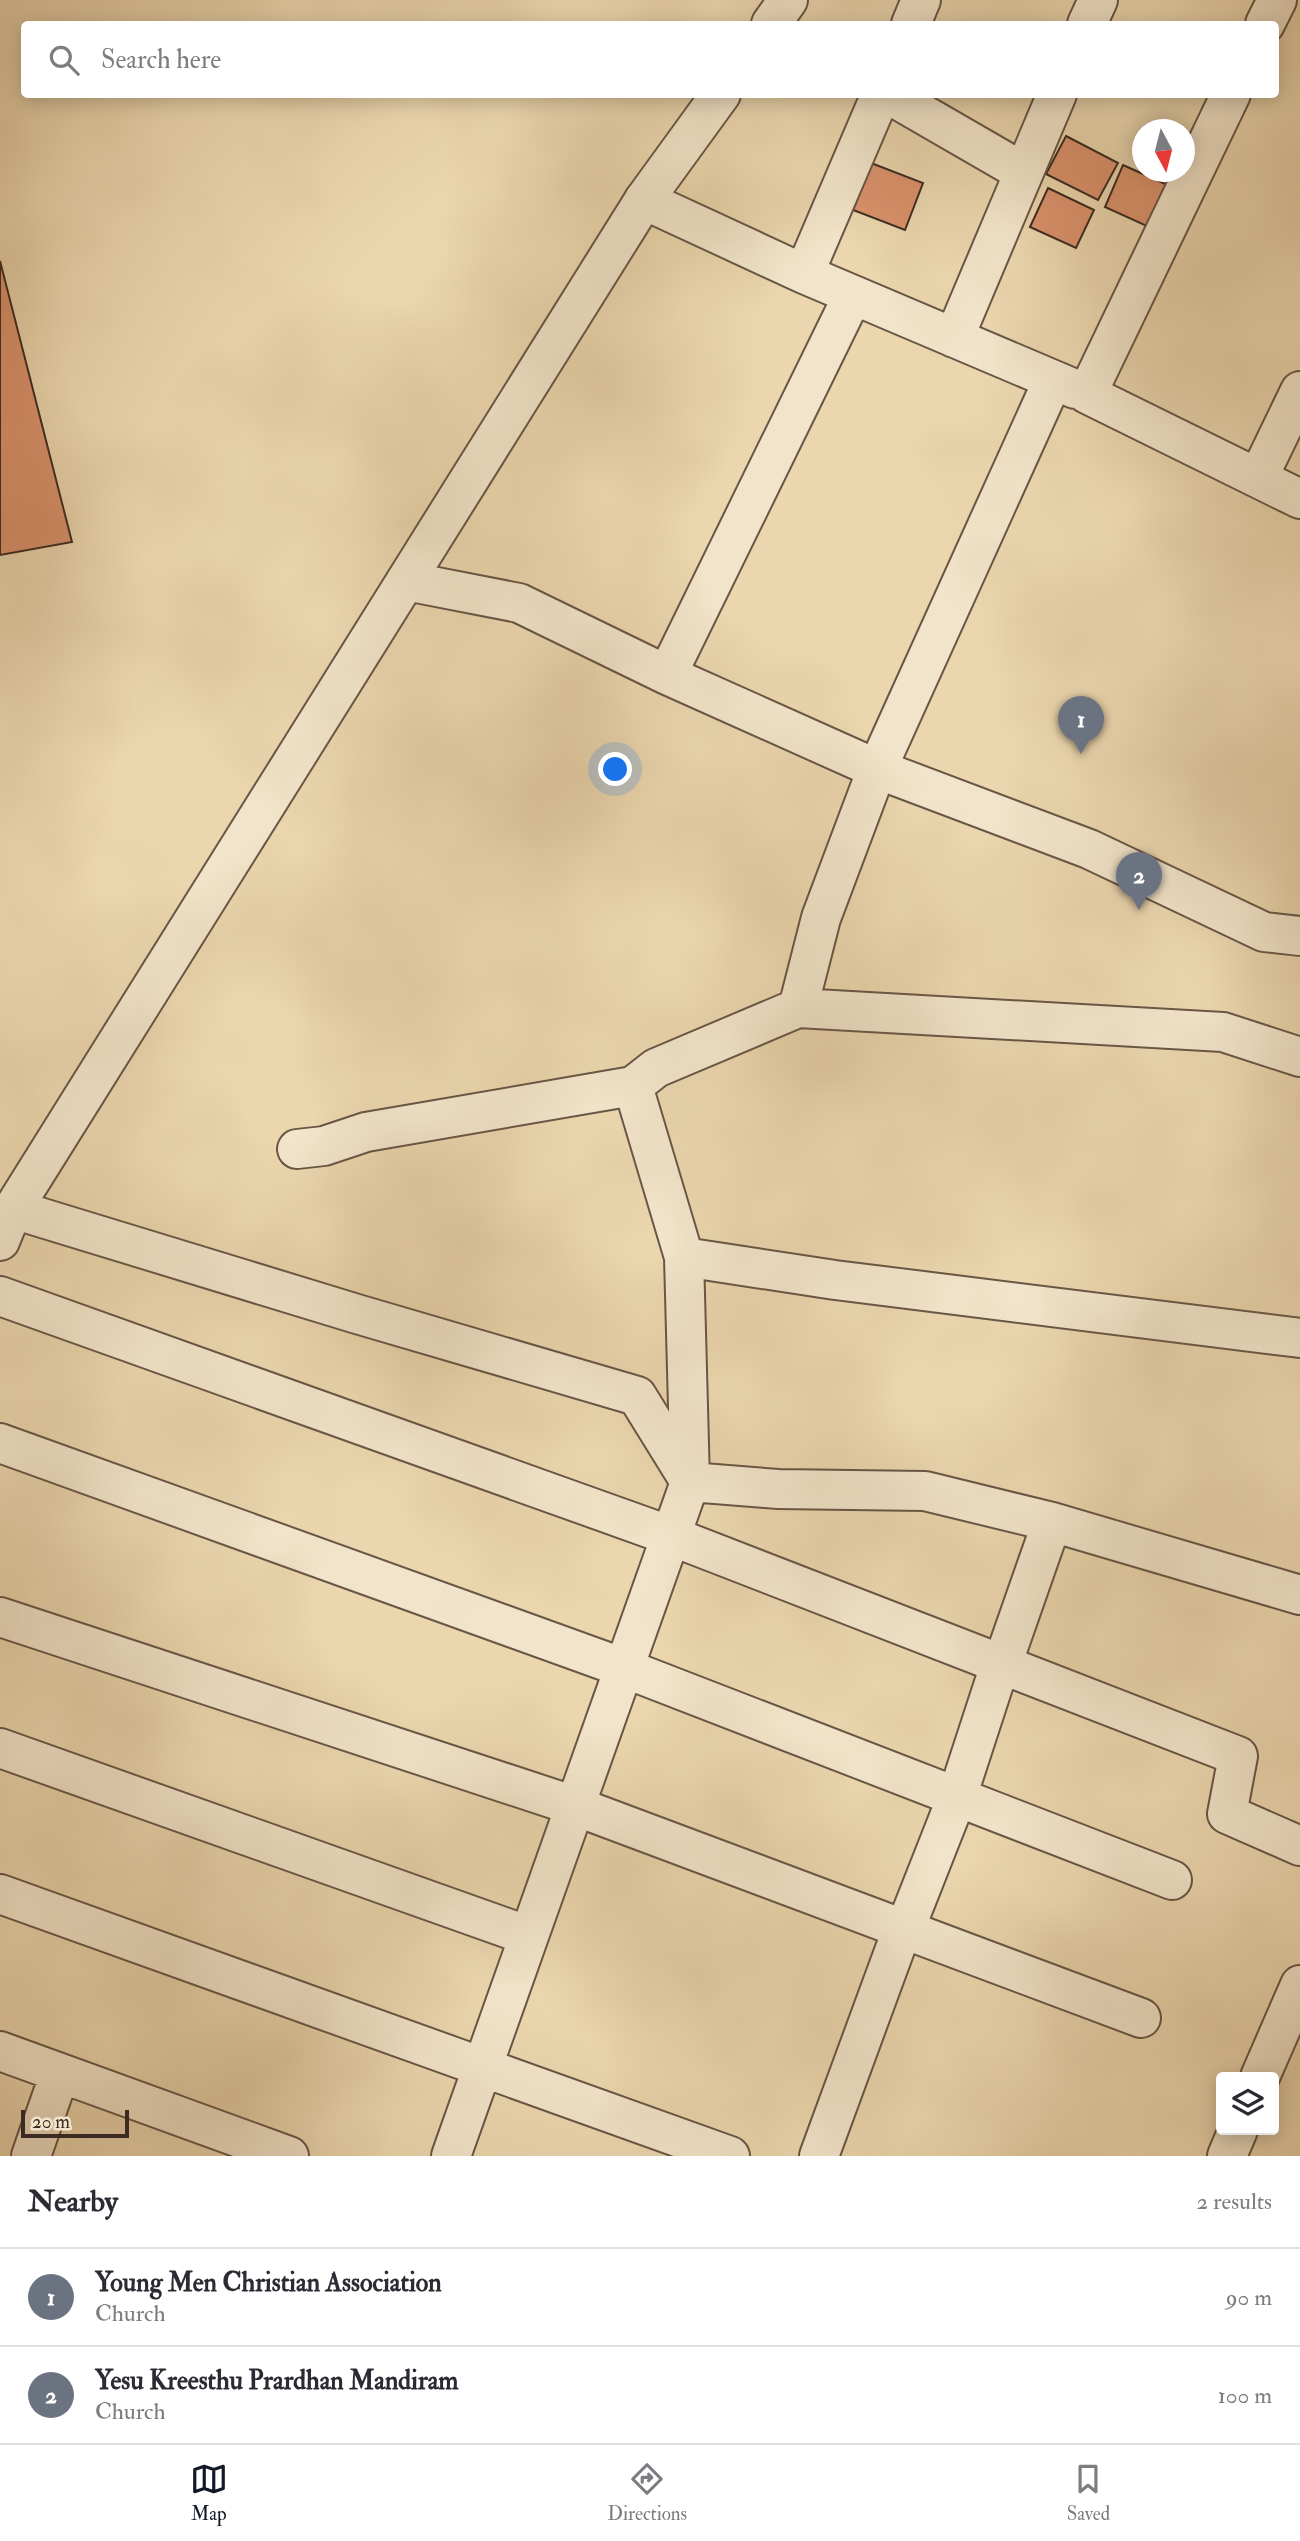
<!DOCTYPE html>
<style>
:root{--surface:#fff;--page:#f7f7f7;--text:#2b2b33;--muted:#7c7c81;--line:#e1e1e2;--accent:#111827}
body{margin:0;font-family:"IM FELL Double Pica",serif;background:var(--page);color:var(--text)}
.controls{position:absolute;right:21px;bottom:21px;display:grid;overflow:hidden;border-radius:7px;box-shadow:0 4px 18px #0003}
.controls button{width:63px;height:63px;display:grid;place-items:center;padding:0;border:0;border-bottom:2px solid var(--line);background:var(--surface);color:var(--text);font:35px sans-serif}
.compass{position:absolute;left:1132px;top:119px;width:63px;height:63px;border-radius:50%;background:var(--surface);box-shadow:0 4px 18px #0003;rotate:173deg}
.scale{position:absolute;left:21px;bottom:18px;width:108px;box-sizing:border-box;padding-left:7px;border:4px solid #3c2b23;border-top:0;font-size:19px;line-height:24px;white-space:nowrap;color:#3c2b23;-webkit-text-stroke:5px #f2e4ca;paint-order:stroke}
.you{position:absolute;left:616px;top:770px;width:24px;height:24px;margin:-18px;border:5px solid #fff;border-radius:50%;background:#1a73e8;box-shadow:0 0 0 10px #1a73e833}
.badge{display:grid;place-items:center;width:46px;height:46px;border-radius:50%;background:var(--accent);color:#fff;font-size:23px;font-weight:700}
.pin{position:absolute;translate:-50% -58px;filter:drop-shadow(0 2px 4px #0008)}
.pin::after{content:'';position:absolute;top:37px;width:24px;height:21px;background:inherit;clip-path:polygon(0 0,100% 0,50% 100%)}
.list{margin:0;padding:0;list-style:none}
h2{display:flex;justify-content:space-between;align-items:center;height:91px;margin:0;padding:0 28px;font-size:30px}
h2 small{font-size:23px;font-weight:400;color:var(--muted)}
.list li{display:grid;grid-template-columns:46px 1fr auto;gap:21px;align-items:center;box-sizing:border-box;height:98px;padding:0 28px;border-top:2px solid var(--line)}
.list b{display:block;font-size:26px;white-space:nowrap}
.list p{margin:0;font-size:23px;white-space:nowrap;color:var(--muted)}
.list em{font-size:23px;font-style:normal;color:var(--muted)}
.icon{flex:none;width:38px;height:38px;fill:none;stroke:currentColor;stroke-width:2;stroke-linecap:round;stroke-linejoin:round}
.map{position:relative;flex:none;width:1300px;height:2156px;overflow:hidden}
.search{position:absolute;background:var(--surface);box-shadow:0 4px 18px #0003;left:21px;right:21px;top:21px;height:77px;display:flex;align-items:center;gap:18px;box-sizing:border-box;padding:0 24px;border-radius:7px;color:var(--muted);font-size:26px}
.sheet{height:287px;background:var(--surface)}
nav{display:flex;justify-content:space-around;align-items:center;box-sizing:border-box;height:98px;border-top:2px solid var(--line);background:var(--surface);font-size:19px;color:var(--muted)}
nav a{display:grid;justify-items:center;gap:4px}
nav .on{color:var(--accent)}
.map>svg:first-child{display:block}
.building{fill:#da926c;stroke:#3c2b23;stroke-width:2}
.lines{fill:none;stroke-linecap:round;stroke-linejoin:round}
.minor-casing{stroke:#685646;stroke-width:42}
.tertiary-casing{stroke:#685646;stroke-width:42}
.minor{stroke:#f2e4ca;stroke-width:38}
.tertiary{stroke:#f2e4ca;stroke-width:38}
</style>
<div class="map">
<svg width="1300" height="2156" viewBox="0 0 1300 2156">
<rect width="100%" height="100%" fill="#ebd6ae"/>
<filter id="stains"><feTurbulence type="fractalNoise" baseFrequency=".00286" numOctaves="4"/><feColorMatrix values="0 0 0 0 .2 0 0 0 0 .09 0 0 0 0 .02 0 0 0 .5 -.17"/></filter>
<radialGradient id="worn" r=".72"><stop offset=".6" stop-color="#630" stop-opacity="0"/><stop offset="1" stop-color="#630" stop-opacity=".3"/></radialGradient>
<!-- building -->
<path class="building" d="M1066,136L1118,163L1098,200L1046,174Z
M871,163L923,183L905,230L853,210Z
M1123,165L1181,191L1162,233L1105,207Z
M1048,188L1094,210L1076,248L1030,227Z
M0,261L72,542L0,555Z"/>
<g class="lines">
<defs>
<path id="minor" d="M911,24L921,0
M1087,24L1098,0
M1265,24L1277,0
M888,94L1023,172
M1231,94L1087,394L1300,499
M644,200L804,274L1075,389
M804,274L881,94
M954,338L1057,94
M1258,478L1300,391
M406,581L519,603L667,675L877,769L1089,849L1264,932L1300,936
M667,675L853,295
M798,1008L821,918L877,769L1053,380
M297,1149L324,1146L366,1132L633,1086L656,1068L798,1008L1223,1032L1300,1057
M13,1209L357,1314L637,1396L689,1480
M684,1257L835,1280L1300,1338
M0,1296L671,1536L1238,1756L1227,1814L1300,1846
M0,1443L624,1668L1172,1880
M690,1482L778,1489L925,1491L1052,1522L1300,1595
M0,1617L575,1806L1141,2018
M0,1748L529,1936
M0,1894L730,2156
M0,2051L289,2156
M1260,2077L1300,1985
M31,2156L60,2073
M451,2156L690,1482L684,1257L633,1086
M819,2156L902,1930L905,1929L957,1797L1000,1665H1002L1052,1522
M1227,2156L1238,2130"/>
<path id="tertiary" d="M771,24L788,0
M0,1241L13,1209L644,200L721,94"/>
</defs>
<!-- minor casing -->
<use href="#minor" class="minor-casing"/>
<!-- tertiary casing -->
<use href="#tertiary" class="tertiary-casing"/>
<!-- minor -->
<use href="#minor" class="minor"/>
<!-- tertiary -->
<use href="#tertiary" class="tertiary"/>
</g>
<rect width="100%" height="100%" filter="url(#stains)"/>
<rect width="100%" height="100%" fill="url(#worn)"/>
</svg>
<div class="controls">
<button><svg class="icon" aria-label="layers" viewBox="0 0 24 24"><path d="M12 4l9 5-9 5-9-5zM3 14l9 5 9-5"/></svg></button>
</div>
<svg class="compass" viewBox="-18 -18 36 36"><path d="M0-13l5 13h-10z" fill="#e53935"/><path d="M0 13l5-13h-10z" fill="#7c7c81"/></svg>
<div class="scale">20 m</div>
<div class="you"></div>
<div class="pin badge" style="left:1081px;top:754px;background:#6b7280">1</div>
<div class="pin badge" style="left:1139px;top:910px;background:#6b7280">2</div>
<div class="search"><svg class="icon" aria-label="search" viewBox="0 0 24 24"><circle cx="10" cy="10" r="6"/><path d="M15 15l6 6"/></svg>Search here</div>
</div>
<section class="sheet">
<h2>Nearby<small>2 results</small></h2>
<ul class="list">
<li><span class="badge" style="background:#6b7280">1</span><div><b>Young Men Christian Association</b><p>Church</p></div><em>90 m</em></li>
<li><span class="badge" style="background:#6b7280">2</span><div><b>Yesu Kreesthu Prardhan Mandiram</b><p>Church</p></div><em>100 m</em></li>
</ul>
</section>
<nav>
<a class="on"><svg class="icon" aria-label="map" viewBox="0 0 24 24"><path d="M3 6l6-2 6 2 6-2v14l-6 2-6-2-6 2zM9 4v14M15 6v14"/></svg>Map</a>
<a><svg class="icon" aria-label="directions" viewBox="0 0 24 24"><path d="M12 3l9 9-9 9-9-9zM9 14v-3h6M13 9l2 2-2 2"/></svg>Directions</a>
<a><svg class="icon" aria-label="saved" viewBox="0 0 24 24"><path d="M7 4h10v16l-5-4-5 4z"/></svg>Saved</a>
</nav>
